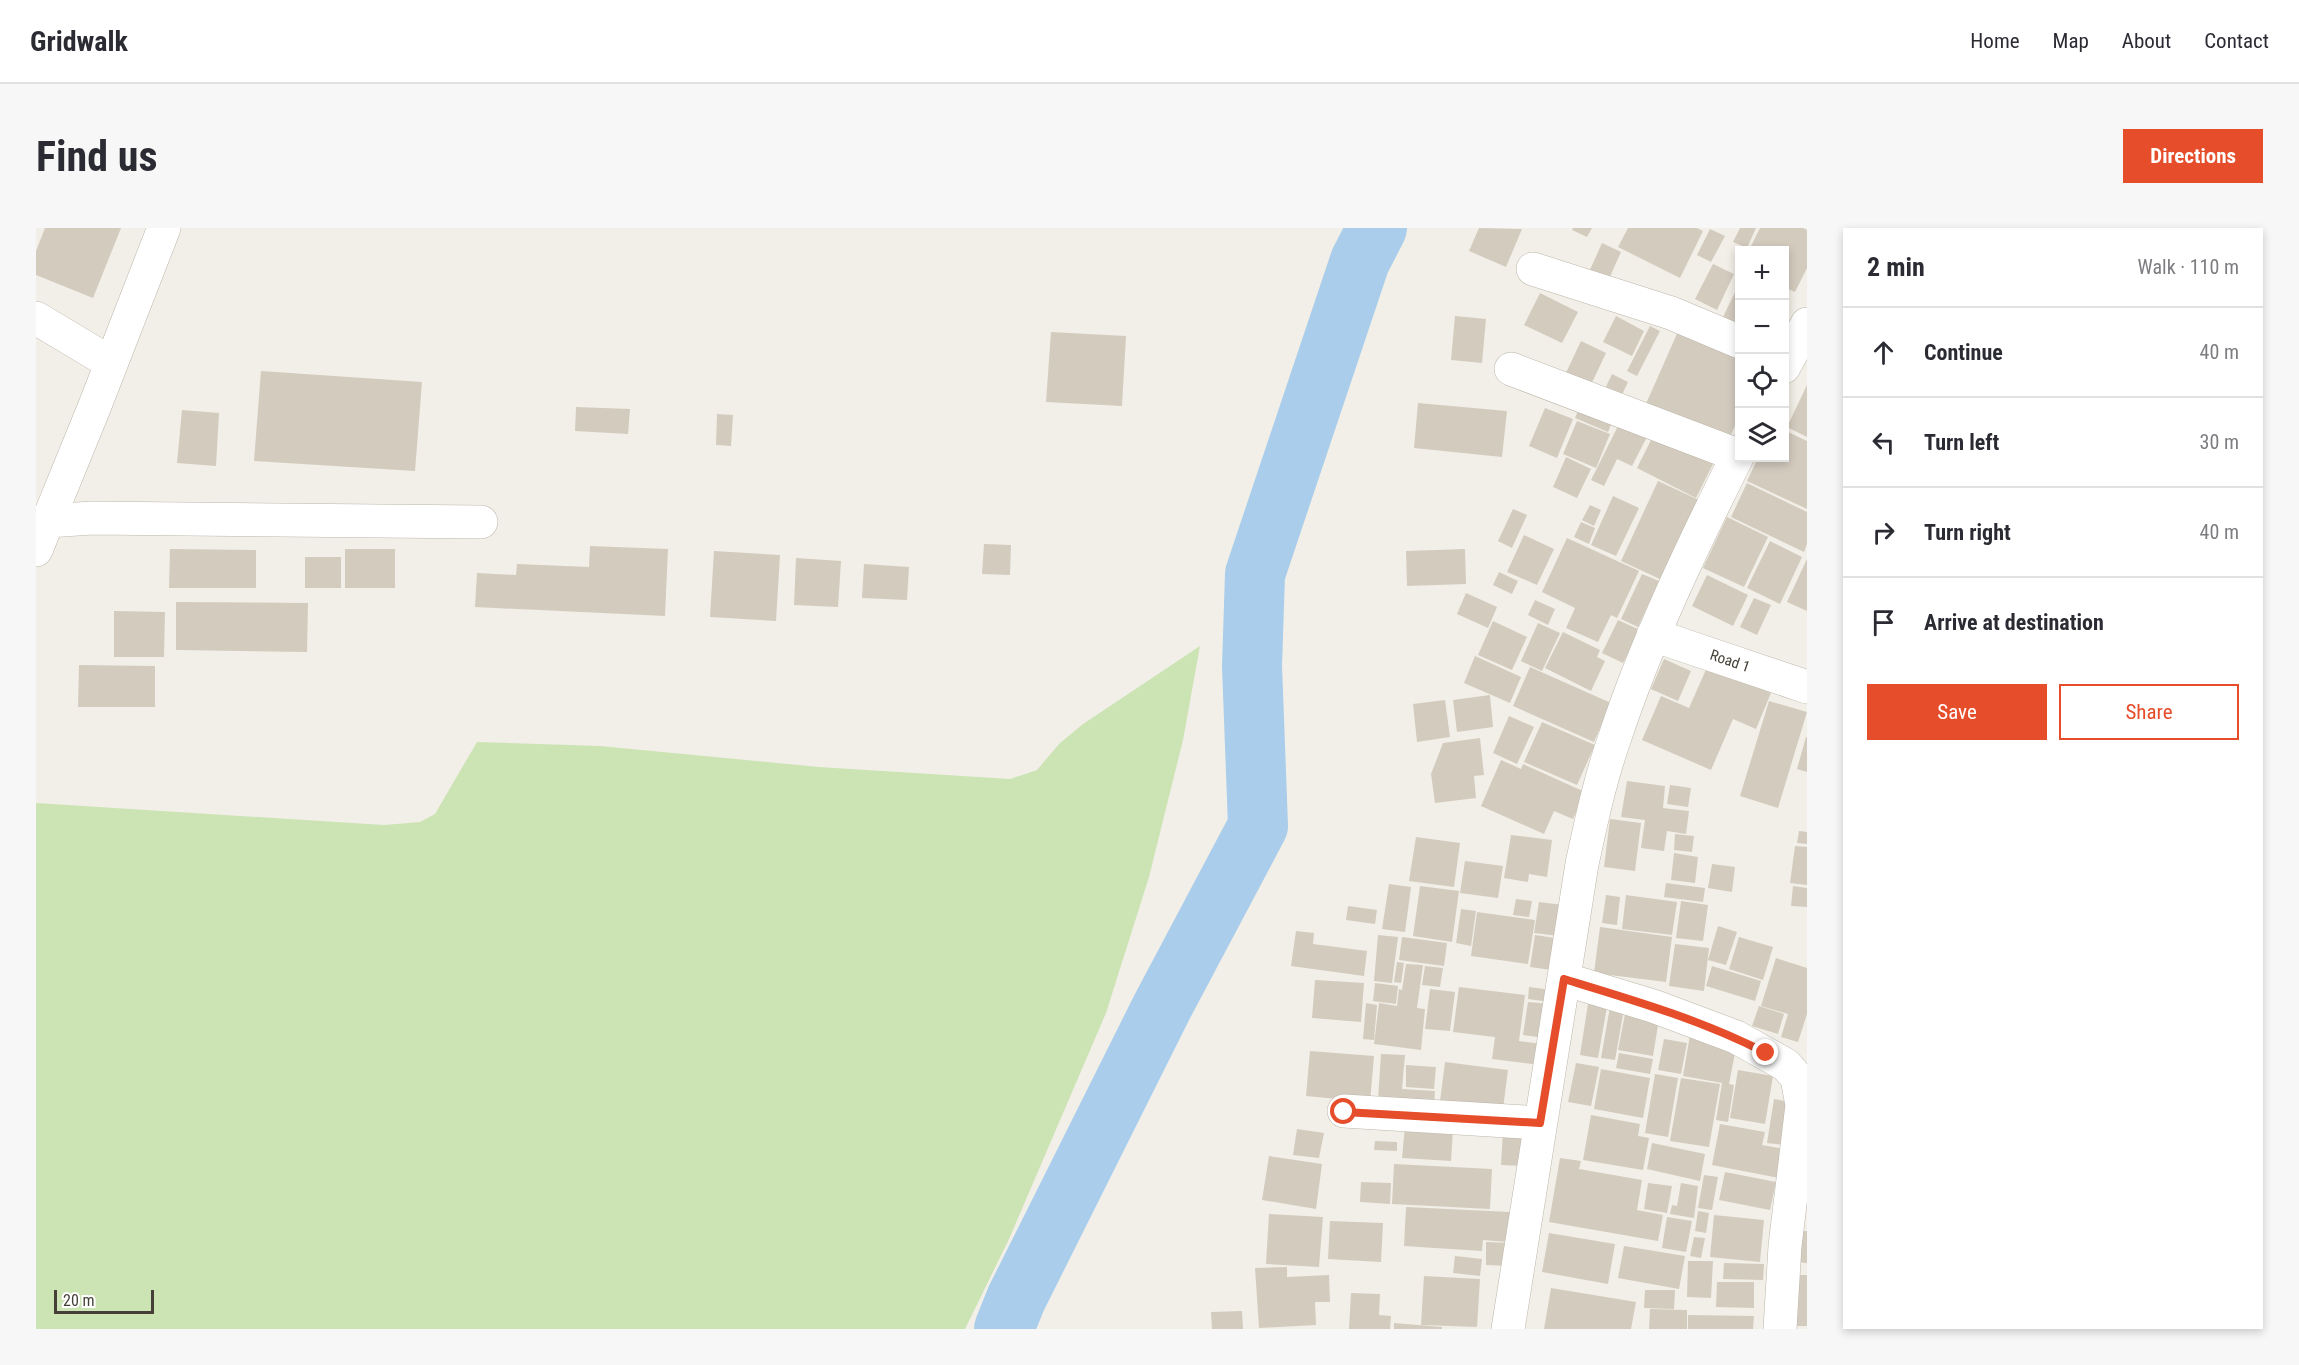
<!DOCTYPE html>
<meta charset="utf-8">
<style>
:root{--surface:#fff;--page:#f7f7f7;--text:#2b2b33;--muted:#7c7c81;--line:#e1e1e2;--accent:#e64d2a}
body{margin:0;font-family:"Roboto Condensed",sans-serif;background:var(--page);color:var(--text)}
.controls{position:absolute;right:18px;top:18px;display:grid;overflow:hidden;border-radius:0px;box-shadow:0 3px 9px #0003}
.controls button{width:54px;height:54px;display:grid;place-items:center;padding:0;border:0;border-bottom:2px solid var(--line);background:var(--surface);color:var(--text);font:30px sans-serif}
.scale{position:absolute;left:18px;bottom:15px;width:100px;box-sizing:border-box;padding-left:6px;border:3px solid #454037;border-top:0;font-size:16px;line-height:21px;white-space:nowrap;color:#454037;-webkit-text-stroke:4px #fff;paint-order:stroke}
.stop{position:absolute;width:18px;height:18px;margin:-14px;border:4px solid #e64d2a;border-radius:50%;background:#fff}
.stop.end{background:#e64d2a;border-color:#fff;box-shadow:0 2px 6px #0008}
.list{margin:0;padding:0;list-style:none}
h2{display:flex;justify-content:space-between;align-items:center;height:78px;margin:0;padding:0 24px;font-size:26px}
h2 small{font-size:20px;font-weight:400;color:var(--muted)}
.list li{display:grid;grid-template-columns:39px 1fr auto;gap:18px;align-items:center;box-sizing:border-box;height:90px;padding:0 24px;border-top:2px solid var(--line)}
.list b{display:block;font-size:22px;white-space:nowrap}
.list em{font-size:20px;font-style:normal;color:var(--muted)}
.actions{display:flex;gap:12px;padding:18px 24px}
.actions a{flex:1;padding:14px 0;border:2px solid var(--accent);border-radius:0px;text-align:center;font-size:21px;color:var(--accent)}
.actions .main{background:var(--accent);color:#fff}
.icon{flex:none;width:33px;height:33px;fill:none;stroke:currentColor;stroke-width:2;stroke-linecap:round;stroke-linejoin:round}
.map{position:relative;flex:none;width:1771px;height:1101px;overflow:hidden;border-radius:0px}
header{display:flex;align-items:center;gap:36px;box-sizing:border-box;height:84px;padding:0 30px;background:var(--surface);border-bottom:2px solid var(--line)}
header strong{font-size:28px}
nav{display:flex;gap:33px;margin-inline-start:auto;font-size:21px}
.intro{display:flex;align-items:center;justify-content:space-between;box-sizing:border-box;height:144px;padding:0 36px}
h1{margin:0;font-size:42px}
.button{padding:15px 27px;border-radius:0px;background:var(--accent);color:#fff;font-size:21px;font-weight:700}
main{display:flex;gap:36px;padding:0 36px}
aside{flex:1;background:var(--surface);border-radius:0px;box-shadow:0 3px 9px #0003}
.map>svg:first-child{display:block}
.green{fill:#cce3b4}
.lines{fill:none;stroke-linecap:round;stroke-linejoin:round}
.river{stroke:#a9cdea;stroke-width:60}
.building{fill:#d3cbbe}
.minor-casing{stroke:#bdb7ab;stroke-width:34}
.minor{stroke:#fff;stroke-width:33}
.route{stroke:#e64d2a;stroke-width:8}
.labels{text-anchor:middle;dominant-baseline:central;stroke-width:4.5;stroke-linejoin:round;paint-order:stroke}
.street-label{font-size:15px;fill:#454037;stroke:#fff}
</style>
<header>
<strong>Gridwalk</strong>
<nav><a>Home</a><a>Map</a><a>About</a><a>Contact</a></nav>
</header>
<div class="intro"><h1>Find us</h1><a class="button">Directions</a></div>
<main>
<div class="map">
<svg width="1771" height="1101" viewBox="0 0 1771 1101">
<rect width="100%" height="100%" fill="#f2efe8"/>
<!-- green -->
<path class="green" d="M1164,418L1147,512L1113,649L1070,785L973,1011L929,1101H0V575L348,597L384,594L399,586L441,514L564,518L783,539L974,551L1001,542L1023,516L1047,496Z"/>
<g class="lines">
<!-- river -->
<path class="river" d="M968,1101L980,1071L1126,779L1222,598L1216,438L1219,346L1324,33L1341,0"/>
</g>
<!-- building -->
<path class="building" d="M9,0H85L57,70L0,47V23Z
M1443,0L1486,1L1470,39L1433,23Z
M1537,0H1556L1551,9L1536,2Z
M1592,0H1661L1667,3L1644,50L1582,19Z
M1704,0H1720L1711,20L1697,14Z
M1724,0H1767L1771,2V40L1759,64L1748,59V22H1713Z
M1674,1L1689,8L1675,34L1661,27Z
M1566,15L1585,24L1568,62L1549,53Z
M1677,36L1698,46L1681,82L1659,71Z
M1704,54V100L1686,91Z
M1504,65L1542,84L1526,115L1488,97Z
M1419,88L1450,91L1446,135L1415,132Z
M1580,88L1608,103L1596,128L1567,114Z
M1614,98L1624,103L1601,148L1591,143Z
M1644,99L1704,126V187L1691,215L1609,178Z
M1015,104L1090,108L1086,178L1010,174Z
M1545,113L1570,125L1553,161L1528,149Z
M225,143L386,154L379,243L218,233Z
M1576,146L1592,154L1583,173L1567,165Z
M1771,157V209L1751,199Z
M1382,175L1471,183L1466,229L1378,220Z
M540,179L594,181L592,206L539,203Z
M1509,180L1537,191L1521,230L1493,218Z
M1543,180L1576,194L1572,204L1539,190Z
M146,182L183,185L180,238L141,235Z
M681,186L697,187L695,218L680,217Z
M1586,190L1614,203L1596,238L1581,231L1568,258L1555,252Z
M1541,193L1574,206L1560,240L1527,226Z
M1621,200L1680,230L1660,270L1601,240Z
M1748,202L1771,213V281L1711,253L1722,230H1748Z
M1530,229L1555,241L1541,270L1517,259Z
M1622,253L1663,272L1626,352L1585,333Z
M1711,255L1771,284V316L1768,324L1695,289Z
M1577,268L1603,280L1580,328L1555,317Z
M1554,277L1565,282L1558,298L1546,292Z
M1477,281L1491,287L1476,320L1462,313Z
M1691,289L1732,309L1708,359L1667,340Z
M1545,294L1559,300L1553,316L1538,309Z
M1488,307L1518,321L1501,357L1471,344Z
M1531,310L1603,343L1581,390L1575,387L1562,414L1530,400L1539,380L1506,364Z
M1734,313L1766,329L1744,376L1711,360Z
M948,316L975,317L974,347L946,346Z
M554,318L632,321L629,388L439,379L441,345L480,347L481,336L553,339Z
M134,321L220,322V360H133Z
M309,321H359V360H309Z
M1429,321L1430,356L1371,358L1370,323Z
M678,323L744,327L740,393L674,389Z
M269,329H305V360H269Z
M760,330L805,333L802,379L758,377Z
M1771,331V383L1751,374Z
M828,336L873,339L871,372L826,370Z
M1463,344L1482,353L1476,366L1457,357Z
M1606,346L1623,353L1602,399L1585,391Z
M1671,347L1712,367L1697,398L1656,378Z
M1430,365L1461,379L1452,400L1421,386Z
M1718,370L1735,377L1721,407L1704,399Z
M1499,372L1519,381L1512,397L1492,387Z
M140,374L272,375L271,424L140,422Z
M78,383L129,384L128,429H78Z
M1582,392L1604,402L1587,435L1566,425Z
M1457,393L1491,409L1476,442L1442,427Z
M1502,395L1524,405L1506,443L1485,433Z
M1527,404L1564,422L1561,429L1569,433L1555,463L1509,440Z
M1439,428L1485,449L1474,475L1428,455Z
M1628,431L1655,443L1642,473L1615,461Z
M43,437L119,438V479H42Z
M1672,437L1735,465L1720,501L1697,491L1675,542L1606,512L1625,468L1653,480Z
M1494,439L1575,475L1558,514L1477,478Z
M1454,467L1457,499L1421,504L1417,472Z
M1409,472L1414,509L1381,514L1377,476Z
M1733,473L1771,484L1742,580L1704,568Z
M1473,488L1498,499L1481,536L1457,525Z
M1506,494L1559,517L1541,557L1488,534Z
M1770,509H1771V544L1761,541Z
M1444,510L1448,547L1438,548L1440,570L1399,575L1395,546L1407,515Z
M1465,532L1485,541L1487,536L1549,564L1537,591L1518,583L1508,606L1445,578Z
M1591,553L1629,558L1627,580L1653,583L1650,606L1631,603L1628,623L1605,620L1609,592L1585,589Z
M1634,557L1655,560L1652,579L1631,576Z
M1574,591L1605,595L1599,643L1568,639Z
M1763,603L1771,604V616L1761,615Z
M1639,606L1658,608L1656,624L1638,622Z
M1475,607L1516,612L1511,649L1493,646L1492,654L1468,650Z
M1380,609L1424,615L1418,659L1373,653Z
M1759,618L1771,619V657L1754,655Z
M1638,625L1662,629L1659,655L1635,652Z
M1429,633L1467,638L1462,670L1424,665Z
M1676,636L1699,639L1696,664L1672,660Z
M1630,655L1669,660L1667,674L1628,669Z
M1353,656L1375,659L1369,704L1346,701Z
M1384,658L1423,663L1416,714L1377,708Z
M1757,658L1771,660V679L1755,678Z
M1570,667L1584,669L1581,697L1566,695Z
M1590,667L1641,674L1636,707L1586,701Z
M1480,671L1496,673L1493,689L1477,687Z
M1645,673L1672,677L1667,713L1640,710Z
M1503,674L1527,677L1523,708L1498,705Z
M1312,678L1341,682L1339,696L1310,692Z
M1425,681L1440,683L1435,718L1420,715Z
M1441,684L1499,692L1492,736L1435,728Z
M1682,698L1701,704L1690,737L1672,732Z
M1564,699L1636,709L1630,754L1558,745Z
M1260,703L1278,705L1277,716L1331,723L1328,748L1255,738Z
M1342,707L1362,709L1356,755L1338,753Z
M1499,707L1519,710L1515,742L1494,739Z
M1366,709L1411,715L1408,738L1363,732Z
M1703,709L1737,719L1727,752L1693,741Z
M1639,716L1673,720L1668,763L1633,758Z
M1740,730L1771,740V786L1762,814L1745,809L1752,786L1725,778Z
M1361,734L1368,735L1365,755L1358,754Z
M1370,736L1387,737L1381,780L1389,781L1385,822L1338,816L1343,775L1361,778L1363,761L1366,762Z
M1389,738L1407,740L1404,759L1386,757Z
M1676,738L1725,753L1719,773L1670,758Z
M1279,752L1328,755L1325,794L1276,790Z
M1339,755L1362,758L1360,776L1337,773Z
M1423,759L1489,767L1483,813L1507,816L1504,837L1456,831L1459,809L1417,804Z
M1493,759L1516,762L1514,774L1492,771Z
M1394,761L1419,764L1414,803L1389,801Z
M1575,773L1589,775L1579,832L1565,830Z
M1492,774L1515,776L1510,810L1487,807Z
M1330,775L1341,777L1338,812L1327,811Z
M1552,776L1571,779L1562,830L1544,827Z
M1723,778L1748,786L1742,806L1716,798Z
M1589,786L1623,791L1617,828L1582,822Z
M1654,807L1701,815L1693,856L1698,857L1692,894L1680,892L1686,855L1647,848Z
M1628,811L1651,815L1645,846L1622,842Z
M1274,823L1338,828L1334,874L1270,868Z
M1583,825L1617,831L1614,846L1580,840Z
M1345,826L1369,827L1366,861L1399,863L1398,876L1342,872Z
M1409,834L1472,842L1467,881L1404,873Z
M1540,835L1563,839L1555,878L1532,874Z
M1370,837L1400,839L1398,861L1370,859Z
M1565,841L1614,850L1607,890L1558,881Z
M1702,842L1737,848L1729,896L1694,890Z
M1619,846L1642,850L1632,909L1609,905Z
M1645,850L1684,856L1673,919L1634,913Z
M1738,871L1755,874L1748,917L1731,915Z
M1555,887L1604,896L1602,908L1613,910L1607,942L1547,932Z
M1684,896L1729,904L1726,917L1749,921L1743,950L1676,937Z
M1369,898L1417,901L1415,933L1366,930Z
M1261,901L1288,905L1283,930L1257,927Z
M1467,901L1492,902L1489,938L1465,937Z
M1339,913L1361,914V923L1338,922Z
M1616,915L1669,926L1664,953L1611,941Z
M1233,928L1286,936L1280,981L1226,972Z
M1524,930L1545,933L1543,941L1606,952L1601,982L1627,987L1622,1013L1513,994Z
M1358,936L1456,941L1454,981L1356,976Z
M1689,944L1740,954L1734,982L1683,972Z
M1668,947L1682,949L1676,982L1662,980Z
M1325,954L1355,955L1354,976L1324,974Z
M1612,955L1636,958L1631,985L1608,981Z
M1645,955L1662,958L1658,990L1634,986L1636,977L1641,978Z
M1370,979L1474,984L1472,1014L1447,1012L1446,1023L1368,1018Z
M1662,983L1673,985L1670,1005L1659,1003Z
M1233,986L1287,989L1283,1039L1230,1036Z
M1678,987L1728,992L1724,1034L1674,1029Z
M1631,989L1656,993L1650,1024L1626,1020Z
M1294,993L1347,995L1345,1034L1292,1031Z
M1761,1003H1771V1035L1759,1034Z
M1513,1005L1579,1016L1572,1056L1506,1044Z
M1658,1009L1669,1010L1665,1030L1654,1028Z
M1450,1014L1476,1015L1475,1038L1450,1037Z
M1588,1018L1649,1028L1643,1061L1582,1050Z
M1419,1028L1446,1031L1444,1048L1417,1045Z
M1652,1033H1677L1675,1070L1651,1069Z
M1688,1035L1728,1036L1727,1052L1687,1051Z
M1251,1039V1049L1293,1047L1294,1074H1279L1280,1097L1223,1100L1219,1040Z
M1758,1047H1771V1098H1757Z
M1388,1048L1444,1051L1441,1099L1385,1097Z
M1681,1054H1718V1080L1680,1079Z
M1515,1060L1600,1074L1595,1101H1508Z
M1609,1062H1639L1638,1081L1608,1080Z
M1315,1065L1344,1066L1343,1087L1355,1088L1354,1101H1313Z
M1614,1081L1651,1082V1101H1613Z
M1206,1083L1207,1101H1176L1175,1084Z
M1652,1087L1718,1088L1717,1101H1652Z
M1358,1095L1406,1099V1101H1358Z"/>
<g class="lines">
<defs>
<path id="minor" d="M1497,41L1635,85L1704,114
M0,90L75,135
M1748,139L1771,96
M1475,141L1701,227
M12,293L56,290L445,294
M0,322L58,180L128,0
M1617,407L1771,459
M1528,751L1617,778L1700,809L1750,837L1761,850L1766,877L1749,1018L1744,1101
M1308,883L1504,895
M1472,1101L1546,636C1555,594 1564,552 1578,512C1611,412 1657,317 1704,223"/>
</defs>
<!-- minor casing -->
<use href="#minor" class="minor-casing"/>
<!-- minor -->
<use href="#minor" class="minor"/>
</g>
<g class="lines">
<!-- route -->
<path class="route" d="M1308,884L1504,895L1528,751C1597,772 1666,792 1730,825"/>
</g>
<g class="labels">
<!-- street labels -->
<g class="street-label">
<text transform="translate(1694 433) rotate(19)">Road 1</text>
</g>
</g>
</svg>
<div class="controls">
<button>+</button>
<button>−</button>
<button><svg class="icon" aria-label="locate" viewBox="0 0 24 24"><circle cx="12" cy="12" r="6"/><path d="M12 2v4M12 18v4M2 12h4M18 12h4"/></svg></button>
<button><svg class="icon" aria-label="layers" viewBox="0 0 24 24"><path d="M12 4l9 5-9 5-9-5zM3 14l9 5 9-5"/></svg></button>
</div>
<div class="scale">20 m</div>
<div class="stop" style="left:1308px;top:884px"></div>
<div class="stop end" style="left:1730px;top:825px"></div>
</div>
<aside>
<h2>2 min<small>Walk · 110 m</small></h2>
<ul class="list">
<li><svg class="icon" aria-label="ahead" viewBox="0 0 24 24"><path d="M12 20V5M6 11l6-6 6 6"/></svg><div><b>Continue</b></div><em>40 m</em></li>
<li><svg class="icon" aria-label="left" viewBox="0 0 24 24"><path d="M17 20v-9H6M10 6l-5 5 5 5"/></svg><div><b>Turn left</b></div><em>30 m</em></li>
<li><svg class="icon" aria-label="right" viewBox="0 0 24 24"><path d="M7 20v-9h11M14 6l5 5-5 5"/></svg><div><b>Turn right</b></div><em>40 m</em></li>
<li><svg class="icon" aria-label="arrive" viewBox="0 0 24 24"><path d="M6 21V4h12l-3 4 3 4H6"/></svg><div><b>Arrive at destination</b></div></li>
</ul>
<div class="actions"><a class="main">Save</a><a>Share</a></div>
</aside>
</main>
